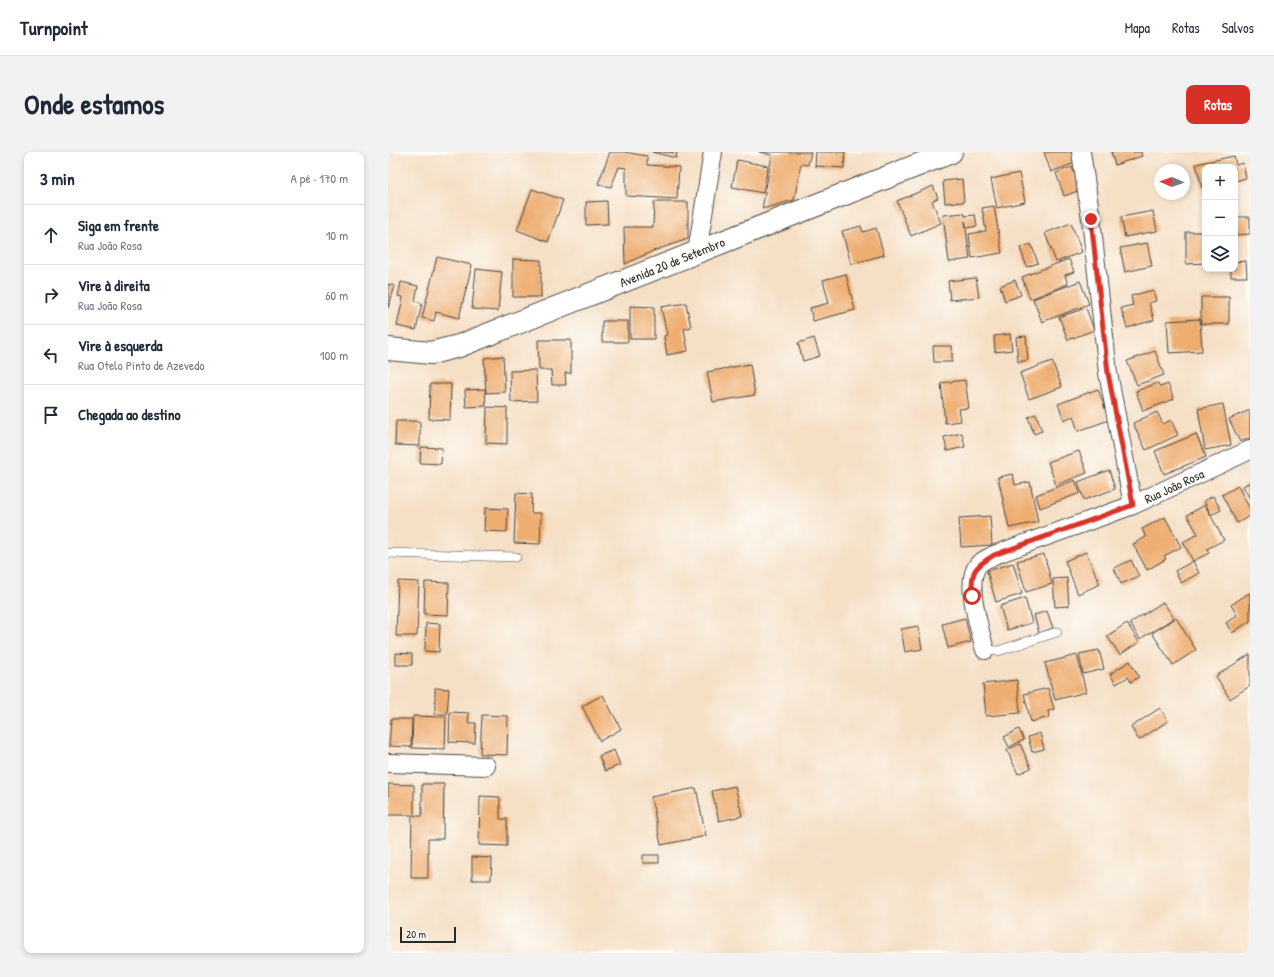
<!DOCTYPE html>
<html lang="pt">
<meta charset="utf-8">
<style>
:root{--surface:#fff;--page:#f2f2f3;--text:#1f2937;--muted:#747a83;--line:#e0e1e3;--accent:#d93025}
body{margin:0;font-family:"Patrick Hand",sans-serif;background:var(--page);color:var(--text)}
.controls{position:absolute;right:12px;top:12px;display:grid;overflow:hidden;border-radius:8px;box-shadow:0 2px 6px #0003}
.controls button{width:36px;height:36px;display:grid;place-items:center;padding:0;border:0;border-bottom:1px solid var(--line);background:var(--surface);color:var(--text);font:20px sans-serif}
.compass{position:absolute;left:766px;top:12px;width:36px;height:36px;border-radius:50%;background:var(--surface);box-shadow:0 2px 6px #0003;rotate:272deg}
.scale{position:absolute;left:12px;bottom:10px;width:56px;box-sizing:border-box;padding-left:4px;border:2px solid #2b2b2b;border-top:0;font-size:11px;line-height:14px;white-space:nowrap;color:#2b2b2b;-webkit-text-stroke:3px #fdfcf7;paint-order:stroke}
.stop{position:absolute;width:12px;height:12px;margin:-9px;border:3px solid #d93025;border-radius:50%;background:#fff}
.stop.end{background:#d93025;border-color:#fff;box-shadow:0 1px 4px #0008}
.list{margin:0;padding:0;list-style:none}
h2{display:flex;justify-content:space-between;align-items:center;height:52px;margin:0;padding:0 16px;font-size:17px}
h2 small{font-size:13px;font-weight:400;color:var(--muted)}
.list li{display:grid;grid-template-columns:26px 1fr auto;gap:12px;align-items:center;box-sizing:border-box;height:60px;padding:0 16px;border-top:1px solid var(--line)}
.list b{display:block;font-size:15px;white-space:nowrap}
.list p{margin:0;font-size:13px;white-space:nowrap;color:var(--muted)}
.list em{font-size:13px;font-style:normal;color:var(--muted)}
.icon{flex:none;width:22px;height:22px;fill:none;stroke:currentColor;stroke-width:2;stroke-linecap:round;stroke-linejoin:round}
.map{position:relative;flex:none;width:862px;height:801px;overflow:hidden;border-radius:8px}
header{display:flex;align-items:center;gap:24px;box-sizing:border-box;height:56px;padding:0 20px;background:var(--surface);border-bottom:1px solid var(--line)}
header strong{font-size:19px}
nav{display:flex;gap:22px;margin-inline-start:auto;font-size:14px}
.intro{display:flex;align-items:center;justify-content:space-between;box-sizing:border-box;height:96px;padding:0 24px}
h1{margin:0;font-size:28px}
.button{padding:10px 18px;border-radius:8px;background:var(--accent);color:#fff;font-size:14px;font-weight:700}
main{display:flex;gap:24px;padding:0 24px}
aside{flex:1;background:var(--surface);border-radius:8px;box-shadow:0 2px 6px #0003}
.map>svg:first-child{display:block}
.building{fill:#eeae72}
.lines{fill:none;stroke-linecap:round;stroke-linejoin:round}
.service-casing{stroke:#494642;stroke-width:10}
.minor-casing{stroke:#494642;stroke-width:20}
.tertiary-casing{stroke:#494642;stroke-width:24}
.service{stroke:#fff;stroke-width:9}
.minor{stroke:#fff;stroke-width:18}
.tertiary{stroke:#fff;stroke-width:22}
.route{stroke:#d93025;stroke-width:5}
.labels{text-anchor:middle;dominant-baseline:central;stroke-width:3.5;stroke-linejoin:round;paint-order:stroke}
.street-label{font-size:13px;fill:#2b2b2b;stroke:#fdfcf7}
</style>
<header>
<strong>Turnpoint</strong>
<nav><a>Mapa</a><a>Rotas</a><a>Salvos</a></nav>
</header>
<div class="intro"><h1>Onde estamos</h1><a class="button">Rotas</a></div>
<main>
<aside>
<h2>3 min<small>A pé · 170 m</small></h2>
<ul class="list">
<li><svg class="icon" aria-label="ahead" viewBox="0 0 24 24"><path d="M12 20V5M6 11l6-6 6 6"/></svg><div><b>Siga em frente</b><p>Rua João Rosa</p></div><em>10 m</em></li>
<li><svg class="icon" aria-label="right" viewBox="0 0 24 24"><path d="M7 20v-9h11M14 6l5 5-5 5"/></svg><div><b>Vire à direita</b><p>Rua João Rosa</p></div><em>60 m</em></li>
<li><svg class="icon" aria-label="left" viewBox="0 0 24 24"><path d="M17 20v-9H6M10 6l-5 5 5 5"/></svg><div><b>Vire à esquerda</b><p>Rua Otelo Pinto de Azevedo</p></div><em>100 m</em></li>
<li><svg class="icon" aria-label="arrive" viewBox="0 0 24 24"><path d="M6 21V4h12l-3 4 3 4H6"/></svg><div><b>Chegada ao destino</b></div></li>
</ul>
</aside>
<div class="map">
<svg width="862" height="801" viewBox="0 0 862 801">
<rect width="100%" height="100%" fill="#fdfcf7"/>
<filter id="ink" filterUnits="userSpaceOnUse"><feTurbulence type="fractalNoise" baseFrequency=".025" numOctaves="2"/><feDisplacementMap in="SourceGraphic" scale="8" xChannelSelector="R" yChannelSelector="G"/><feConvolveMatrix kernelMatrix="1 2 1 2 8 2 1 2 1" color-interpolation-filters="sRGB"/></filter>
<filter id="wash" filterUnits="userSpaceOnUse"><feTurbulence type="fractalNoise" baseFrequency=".012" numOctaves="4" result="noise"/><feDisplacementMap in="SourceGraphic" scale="16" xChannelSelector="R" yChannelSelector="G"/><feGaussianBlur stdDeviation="0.9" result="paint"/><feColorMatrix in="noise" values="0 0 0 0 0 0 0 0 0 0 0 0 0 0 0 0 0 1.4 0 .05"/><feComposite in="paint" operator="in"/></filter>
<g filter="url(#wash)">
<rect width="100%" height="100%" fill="#f5dfc5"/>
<g id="blocks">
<!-- building -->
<path class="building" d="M222,0H236L259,4V13L291,15L289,47L238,44V16L231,15L223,35L210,32Z
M264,0H289L288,6Z
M371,0H423L420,13L413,12L406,48L374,57L384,3Z
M428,0H457L456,16L427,14Z
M656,0H683L687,11L663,20Z
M723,0H753L754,4L727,13Z
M846,4L848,13L855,11L858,26L847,29V15H817V35L814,36L808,12Z
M349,8L380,14L375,41L344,35Z
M684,15L693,38L676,44L668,21Z
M631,21L637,50L609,56L603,27Z
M574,27L576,50L557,51L555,29Z
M545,34L550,46L544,49L553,71L523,84L509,49Z
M144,37L175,48L160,90L129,78Z
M219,49L220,72L198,73V50Z
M266,50H300V87L265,99L237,112L236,75H265Z
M606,54L614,101L584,106L581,82L598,79L594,56Z
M765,59L769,79L737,85L733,65Z
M576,61L577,64L587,63L589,74L579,76L577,69L582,107L561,110L555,63Z
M847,65H862V82L847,83Z
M683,71L694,100L668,110L657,81Z
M473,74L475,80L488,76L496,103L463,112L454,79Z
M798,80H817V111L798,112Z
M759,91L764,114L737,120L732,96Z
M643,92L650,111L639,115L632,96Z
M49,105L84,113L71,166L48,160L46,169L34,166Z
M125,107L153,108V145H125Z
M681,107L686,120L677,123L680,132L642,147L634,125Z
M858,109L859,125H843V117H847V110Z
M88,117L114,120L110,159L84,157Z
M458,122L467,158L425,169L422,156L441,151L435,128Z
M588,126L591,145L562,148L560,129Z
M627,128L633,143L617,149L612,134Z
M692,129L701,152L654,170L645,147Z
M13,130L30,134L27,149L34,151L28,178L9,174L15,145L10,144Z
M0,132L7,134L0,156Z
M765,138L768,149L761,151L766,168L739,176L733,156L745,153L743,144Z
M813,145H841V172H813Z
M298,151L303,175L296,177L300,199L279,203L276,184L279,183L273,155Z
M242,154L266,155V187H242Z
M698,156L706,178L680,188L671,165Z
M812,167L814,199L781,201L779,169Z
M214,169H240V190H214Z
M622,182L624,198L607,200L606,184Z
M638,184L640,208L630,210L628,185Z
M426,186L432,204L415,209L410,191Z
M150,188H183V221H177L178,233H164L163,218H151Z
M545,194H564V210H546Z
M767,199L776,223L749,233L739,209Z
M115,204L117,240L98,241L96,206Z
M664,209L674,235L641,247L632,221Z
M362,212L367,243L325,250L319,220Z
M148,218L149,249L123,250L122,219Z
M577,228L581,256L571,257L573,269L557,271L553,231Z
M770,231L772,235L780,232L786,247L755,259L748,239Z
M42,232H63L62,268L41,267Z
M97,237L98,254L78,255L77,238Z
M710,237L721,268L690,279L685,264L676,268L670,252Z
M835,252L843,293L817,298L810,257Z
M99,255L119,256V292L98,291Z
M862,258V286L852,290L841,267Z
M769,260L775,272L783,268L790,283L758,298L745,271Z
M648,262L654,279L646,282L640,265Z
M8,269H32V294L7,293Z
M574,281L577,295L559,299L556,285Z
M808,282L818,305L776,322L767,299Z
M33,295L54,296L53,312L32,311Z
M691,299L699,321L668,333L660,310Z
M721,318L727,337L696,348L690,330Z
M625,322L627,333L642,330L650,370L621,376L610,325Z
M687,328L692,341L652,356L648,343Z
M862,330V347L855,334Z
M850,334L862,357V364L849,371L834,343Z
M128,341L144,342L143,361H153L152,392L126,391Z
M825,344L833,358L823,363L816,349Z
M817,353L836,388L819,397L821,401L805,409L795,390L810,382L799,363Z
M97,356L120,357L119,380L96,379Z
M602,364L604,393L573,395L571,366Z
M777,365L793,395L776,404L778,407L759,418L745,392L758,385L754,377Z
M698,400L712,432L690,442L677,409Z
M656,402L664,432L638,440L629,409Z
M743,408L751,424L733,432L726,416Z
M805,409L811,421L793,431L787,419Z
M625,411L634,442L608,450L599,419Z
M679,426L681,454L667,455L665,427Z
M10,429L31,430L29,484H8Z
M37,430L61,431L60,463L36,462Z
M861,441L862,443V469L844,481L838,471L849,463L843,453Z
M637,446L644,471L619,478L612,454Z
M775,450L786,466L752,487L742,471Z
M659,459L665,476L651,481L646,463Z
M577,466L583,490L560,496L554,472Z
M788,466L808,498L785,513L764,481Z
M38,471L52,472L51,500L37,499Z
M739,471L751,490L732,503L719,484Z
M530,474L534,497L517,500L513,477Z
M711,498L716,517L695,522L691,502Z
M8,501L24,502V513H8Z
M862,502V534L842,547L828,524Z
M689,503L698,540L667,548L657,511Z
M742,509L751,525L743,530L740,525L728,532L722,522Z
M629,528L632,561L598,564L595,532Z
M47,536L61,537L59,562H47Z
M660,536L666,557L660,559L661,565L643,570L636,542Z
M215,543L233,577L212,589L194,554Z
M772,556L780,569L751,588L743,575Z
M62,560L81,561L80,571H88L87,591L61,590Z
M94,563L120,564L119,603L92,602Z
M25,564L58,565L57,597L24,596Z
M3,567H24L23,595L1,594Z
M631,577L636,588L621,595L616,585Z
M652,581L656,597L644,600L640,585Z
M632,592L643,616L630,622L619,598Z
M226,598L232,613L217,619L211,604Z
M0,632L26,633V664H34V632H56L55,687H40V726H23L24,663H0Z
M347,634L354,664L331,669L324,639Z
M308,636L318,684L273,693L263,645Z
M92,644L112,645V667H119V694L91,693Z
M255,703H271V711H255Z
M84,705L104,706L103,728H84Z"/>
</g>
</g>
<g filter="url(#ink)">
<use href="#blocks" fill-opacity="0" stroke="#494642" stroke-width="1"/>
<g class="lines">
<defs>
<path id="service" d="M0,401L128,405
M597,498L610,499L669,480"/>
<path id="minor" d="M693,0L703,67L720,221L745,353
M309,100L325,0
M597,498C592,478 576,430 590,413C593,409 601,406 606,403L745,353L862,298
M0,611L98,614"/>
<path id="tertiary" d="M0,197L43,201L71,194L563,0"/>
</defs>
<!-- service casing -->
<use href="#service" class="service-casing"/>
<!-- minor casing -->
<use href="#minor" class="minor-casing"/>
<!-- tertiary casing -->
<use href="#tertiary" class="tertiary-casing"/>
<!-- service -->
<use href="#service" class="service"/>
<!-- minor -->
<use href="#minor" class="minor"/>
<!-- tertiary -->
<use href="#tertiary" class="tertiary"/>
</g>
</g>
<g class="lines" filter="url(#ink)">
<!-- route -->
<path class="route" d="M584,444C584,418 584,417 606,403L745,353L720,221L703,67"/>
</g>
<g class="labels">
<!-- street labels -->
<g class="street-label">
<text transform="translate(284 110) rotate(-22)">Avenida 20 de Setembro</text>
<text transform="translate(786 334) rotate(-25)">Rua João Rosa</text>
</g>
</g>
</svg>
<div class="controls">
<button>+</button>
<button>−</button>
<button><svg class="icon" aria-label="layers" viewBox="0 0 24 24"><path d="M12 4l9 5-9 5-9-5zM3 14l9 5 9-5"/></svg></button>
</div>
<svg class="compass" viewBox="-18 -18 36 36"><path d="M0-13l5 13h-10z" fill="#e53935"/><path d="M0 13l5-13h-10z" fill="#747a83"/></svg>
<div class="scale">20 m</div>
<div class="stop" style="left:584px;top:444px"></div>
<div class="stop end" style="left:703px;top:67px"></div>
</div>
</main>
